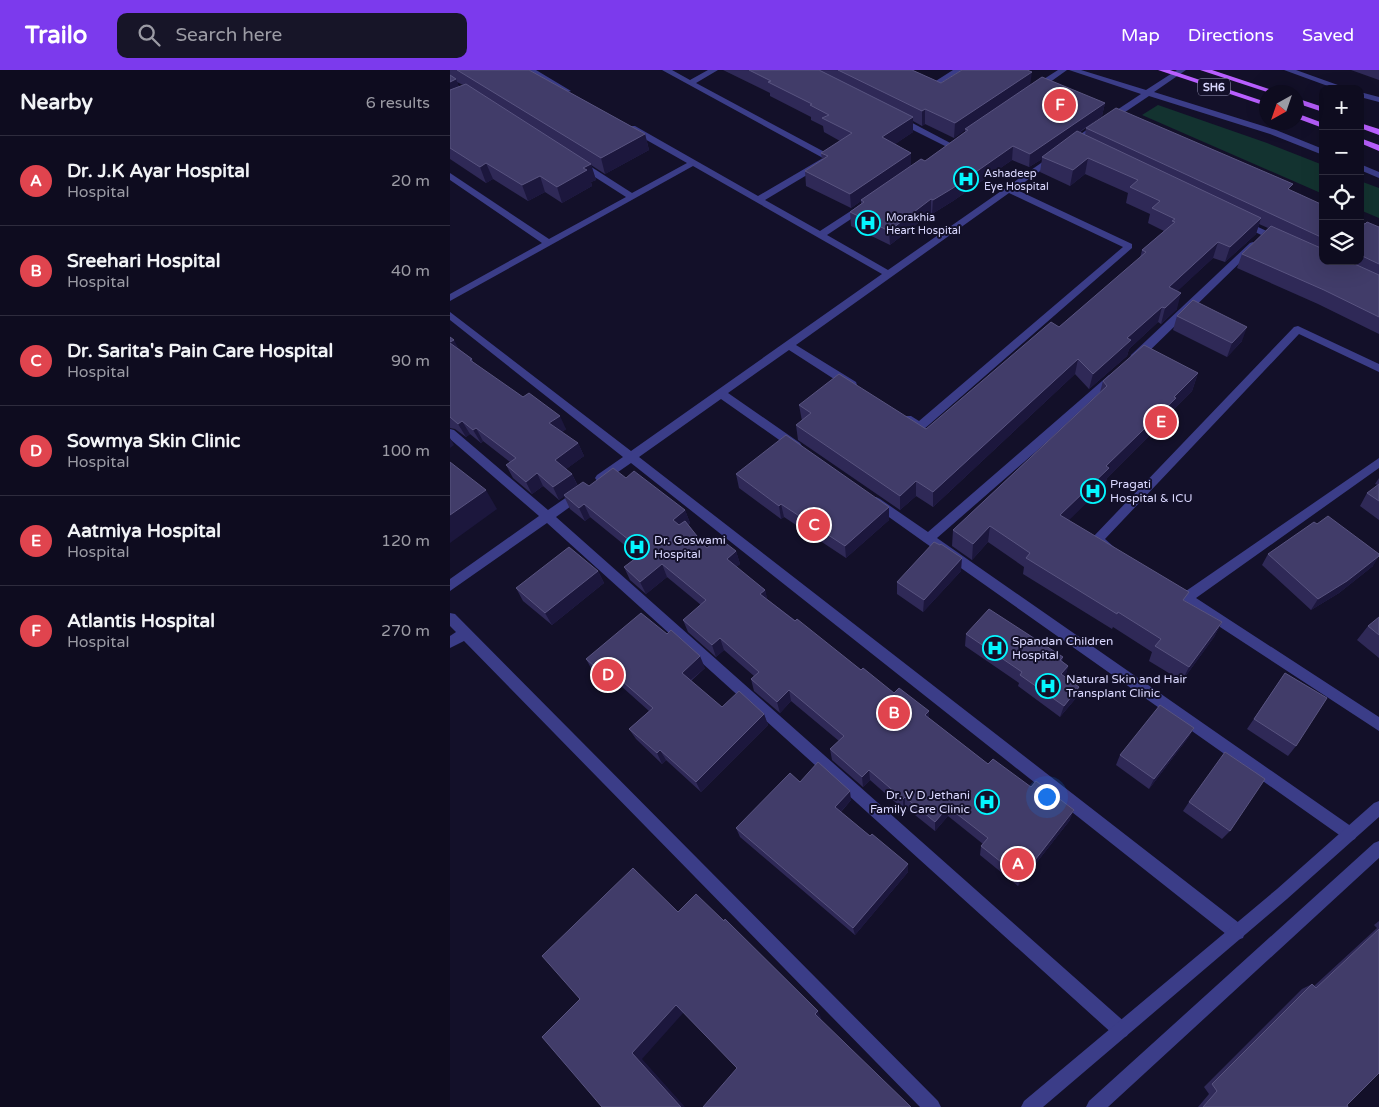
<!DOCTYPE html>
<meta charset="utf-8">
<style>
:root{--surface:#0e0c1f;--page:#171528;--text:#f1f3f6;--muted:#9b9ba4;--line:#2e2c3d;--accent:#7c3aed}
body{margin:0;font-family:"Varela Round",sans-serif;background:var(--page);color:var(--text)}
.controls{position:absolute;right:15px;top:15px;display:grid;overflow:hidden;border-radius:10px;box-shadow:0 5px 20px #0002}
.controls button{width:45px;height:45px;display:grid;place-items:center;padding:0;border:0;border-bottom:1px solid var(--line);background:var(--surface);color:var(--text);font:25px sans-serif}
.compass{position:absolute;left:809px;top:15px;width:45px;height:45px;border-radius:50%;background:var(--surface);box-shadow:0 5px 20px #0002;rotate:220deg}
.you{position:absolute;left:596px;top:726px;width:18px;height:18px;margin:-12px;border:4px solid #fff;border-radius:50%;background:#1a73e8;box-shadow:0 0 0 8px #1a73e833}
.badge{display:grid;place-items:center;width:32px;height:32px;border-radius:50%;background:var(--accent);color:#fff;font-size:16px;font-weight:700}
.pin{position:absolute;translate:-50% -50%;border:2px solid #fff;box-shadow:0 1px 5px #0006}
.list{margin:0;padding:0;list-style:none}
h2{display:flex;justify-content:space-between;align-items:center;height:65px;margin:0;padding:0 20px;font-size:21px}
h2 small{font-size:16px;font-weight:400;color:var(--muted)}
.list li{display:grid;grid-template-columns:32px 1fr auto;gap:15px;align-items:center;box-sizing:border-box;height:90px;padding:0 20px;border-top:1px solid var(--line)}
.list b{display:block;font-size:19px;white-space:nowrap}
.list p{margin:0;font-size:16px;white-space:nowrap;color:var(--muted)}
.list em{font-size:16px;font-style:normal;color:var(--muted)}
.icon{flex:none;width:28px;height:28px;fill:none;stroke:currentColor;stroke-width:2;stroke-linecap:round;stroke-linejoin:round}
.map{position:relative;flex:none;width:929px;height:1037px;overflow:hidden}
header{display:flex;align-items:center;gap:30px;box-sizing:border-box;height:70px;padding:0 25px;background:var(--accent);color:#fff}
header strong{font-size:24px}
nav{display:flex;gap:28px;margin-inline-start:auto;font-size:18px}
.search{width:350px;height:45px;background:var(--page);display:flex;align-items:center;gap:12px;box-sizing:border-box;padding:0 18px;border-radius:10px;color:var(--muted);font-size:19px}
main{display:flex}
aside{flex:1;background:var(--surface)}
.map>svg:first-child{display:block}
.green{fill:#133330}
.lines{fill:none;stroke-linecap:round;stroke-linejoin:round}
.minor{fill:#3b3d88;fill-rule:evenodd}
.tertiary{fill:#3b3d88;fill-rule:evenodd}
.primary{fill:#b95fff;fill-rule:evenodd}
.wall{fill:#2f2957;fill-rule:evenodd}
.shaded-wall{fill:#1c173d}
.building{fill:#413c69;stroke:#595480}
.labels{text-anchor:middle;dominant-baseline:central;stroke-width:4;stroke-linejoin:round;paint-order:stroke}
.shield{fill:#131029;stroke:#9e9cbf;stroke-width:1}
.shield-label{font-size:11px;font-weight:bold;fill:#dad8ff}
.far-poi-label{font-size:11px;fill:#dad8ff;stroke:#131029;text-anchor:start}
.poi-label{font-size:12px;fill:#dad8ff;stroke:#131029;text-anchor:start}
</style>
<header>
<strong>Trailo</strong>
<div class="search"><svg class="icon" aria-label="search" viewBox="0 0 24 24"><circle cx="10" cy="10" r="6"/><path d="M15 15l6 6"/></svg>Search here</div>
<nav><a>Map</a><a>Directions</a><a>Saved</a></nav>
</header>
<main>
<aside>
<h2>Nearby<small>6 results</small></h2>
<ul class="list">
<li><span class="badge" style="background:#e0444e">A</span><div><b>Dr. J.K Ayar Hospital</b><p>Hospital</p></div><em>20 m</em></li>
<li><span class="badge" style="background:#e0444e">B</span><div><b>Sreehari Hospital</b><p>Hospital</p></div><em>40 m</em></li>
<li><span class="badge" style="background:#e0444e">C</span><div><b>Dr. Sarita's Pain Care Hospital</b><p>Hospital</p></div><em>90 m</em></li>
<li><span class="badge" style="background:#e0444e">D</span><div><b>Sowmya Skin Clinic</b><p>Hospital</p></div><em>100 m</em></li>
<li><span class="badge" style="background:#e0444e">E</span><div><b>Aatmiya Hospital</b><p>Hospital</p></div><em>120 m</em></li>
<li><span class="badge" style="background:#e0444e">F</span><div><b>Atlantis Hospital</b><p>Hospital</p></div><em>270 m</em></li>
</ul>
</aside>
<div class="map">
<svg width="929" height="1037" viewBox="0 0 929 1037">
<rect width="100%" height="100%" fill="#131029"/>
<!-- green -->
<path class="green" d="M708,35L817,73L873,95V124L692,45Z
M910,111L929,118V148L910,140Z"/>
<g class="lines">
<!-- minor -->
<path class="minor" d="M76,0H86L121,21L114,23Z
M212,0H222L240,10L258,0H268L246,13L382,86V90L315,130L370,161L410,135H416V139L377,165L438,200L604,84L608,87L607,89L565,119L682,174V178L473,360C465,362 456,355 452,349L453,346H461L469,351L673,177L559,123L346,275L406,312L407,315L406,318H398L339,280L278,323L350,373L352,376L350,379H342L271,329L189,387L793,856L795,862L793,868L787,870L781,868L181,393L155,411H147L145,408L147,405L173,387L0,250V242L181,381L432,204L243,96L0,231V224L92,173L0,110V103L99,169L176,127L126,95V91H132L182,123L237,93L179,60V56H185L308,126L373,88Z
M441,0H451L481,14L503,0H512L481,19Z
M608,0H617L589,20H583V16Z
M619,0H631L696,20L727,0H736L704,22L826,60L873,79V85L820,64L699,26L623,77H617V73L691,24Z
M834,0H846L899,19H886Z
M910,22L929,27V32L910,27Z
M445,47H451L506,76L499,78L445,51Z
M910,94L929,102V108L910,100Z
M793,150L832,168L834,170L832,172H826L790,155L788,153Z
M803,172L808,175L806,177L689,291H681L680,288L681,285L800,173Z
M848,256L929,294V302L849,264L655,469L665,478L663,481C656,484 645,477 641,470L643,467L844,257Z
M663,304L667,305L668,308L667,311L487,468L905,759L907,764L905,769L900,771L895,769L474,472L422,435L420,432L426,427L430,429L478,462L659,305Z
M0,359L4,360L98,440L127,420H135L137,423L135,426L106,447L677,954L679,960L677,966L671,968L665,966L97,453L0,521V509L89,446L0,369Z
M929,388V398L746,528L929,647V661L718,523L716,519L718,515L722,514L736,521Z
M0,543L5,544L488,1031L491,1037H470L14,571L0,578V566L6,562L0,556Z"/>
<!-- tertiary -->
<path class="tertiary" d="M929,731V747L837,829L593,1037H571L574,1031L827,819L924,733Z
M929,771V788L658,1037H636L639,1031L924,773Z"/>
<!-- primary -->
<path class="primary" d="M708,0H720L816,32V36Z
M750,0H762L828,22H817Z
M846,28L873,37V42L846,33Z
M846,43L873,53V58L846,48Z
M910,53L929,59V65L910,58Z
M910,68L929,75V81L910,73Z"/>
</g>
<!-- wall -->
<path class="wall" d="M0,0H79L195,64L199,80L155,104L141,95L146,110L141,112L142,116L112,133L95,122L78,131L43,109L36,113L0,89ZM7,12L13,15L9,17Z
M273,0H462L491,13L581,15L655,33L652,46L629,63L635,65L636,58L841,121L873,135V191H910V152L915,154L929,157V264L868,234L787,198L792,184L818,158L809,154L806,164L775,192L763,188L727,221V239L711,254L708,252L679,279L677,286L639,319L625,304L483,437L466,426L450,440L348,370L346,355L352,351L349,335L476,359L609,257L690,188L692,180L714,161L698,153L700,144L676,133L678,123L635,104L620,116L590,102L592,89L579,97L562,90L503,131L482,144L481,143L440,175L401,156L400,142L411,134V131L401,138L356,116L355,101L372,90L371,83L390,71L374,62L373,56L361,50V47L320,26V23ZM463,51L472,56L475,54L504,68L515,60V62L475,91L461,96V83L445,74L463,62Z
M901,0H929V10Z
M727,246L792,271L777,287L723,260Z
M0,267L9,279L22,289L23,292L116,359L112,362L128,373L134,386L116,399L122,404L128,416H139L176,408L235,440L240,453L238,455L249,471L257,478L286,481L290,494L286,497L315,520L317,529L411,600L444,623L479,641V648L538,694L620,750L568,816L530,785L531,776L533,774L498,746L485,761L455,737L453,739L420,710L413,717L382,690L380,679L389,671L341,631L330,643L304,621L301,609L304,606L274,580L266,587L238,562L233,550L251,535L217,507L196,524L180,510L174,497L188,486L140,447L135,451L120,439L114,426L109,430L93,416L82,424L63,408L56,395L60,392L33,371L31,373L20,364L16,367L5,359L0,358Z
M748,303L742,321L721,342L720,345L657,408L655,415L618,450L735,531L772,552L764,567L732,611L699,591L702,582L663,557L662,559L573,504L574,497L538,472L522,490L502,476L503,460L650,322L653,311Z
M286,404L439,450L396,488L334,447L331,449L289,418Z
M929,408V450L910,436L917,423L928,415L925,414Z
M818,484L923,496L889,523L861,540L812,495Z
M148,501L154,513L102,555L73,531L66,518Z
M511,501L473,542L447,524V512Z
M929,547V588L907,570L918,556Z
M516,564L613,587L612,591L618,596L615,607L626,628L610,647L568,616L569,613L515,576Z
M136,589L255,598L241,611L272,637L314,644L318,655L251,722L216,690L212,694L186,669L179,659L199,641L171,616L166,621L142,600Z
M835,603L846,676L838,686L797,659Z
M744,658L738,668L699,719L666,695L670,685Z
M350,712L401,730L391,742L420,766L458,794V802L405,865L290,767L286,758Z
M739,732L780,761L772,769L733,741Z
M929,851V1003L897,1035L898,1037H748L759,1024L754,1017L852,919L862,914L864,916L927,858L924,855Z"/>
<!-- shaded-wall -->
<path class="shaded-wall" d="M582,2L580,16L504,68L505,53Z
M6,9L12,25L0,31V12Z
M655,33L652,46L593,87H592V89L579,97L580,84Z
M475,39V54L472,56V41Z
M463,47V62L433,82L432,67Z
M195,64L199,80L155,104L151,88Z
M563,76L562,90L503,131L482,144L483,130Z
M461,83V97L411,130V131L401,138L400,124Z
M638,88L635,104L620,116L623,100Z
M36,93L43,109L36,113L30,97Z
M141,94L146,110L141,112L142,116L112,133L107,117L133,98Z
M90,106L95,122L78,131L72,115Z
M481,129V143L440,175L439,161Z
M811,148L806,164L775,192L780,177Z
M768,172L763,188L715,233L719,217Z
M731,223L727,239L711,254L715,238Z
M712,237L708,252L679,279L677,286L639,319L643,304L677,268Z
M797,257L792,271L777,287L782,273Z
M4,270L11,283L7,286L0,272Z
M628,289L625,304L483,437V422Z
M748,303L742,321L721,342L720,345L657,408L655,415L607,462L610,445L656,396Z
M110,346L116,359L106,366L99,353Z
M12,351L20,364L16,367L8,354Z
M26,358L33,371L31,373L23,360Z
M0,368L4,375L0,378Z
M128,373L134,386L111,403L105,390Z
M87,403L93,416L82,424L76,412Z
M122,404L128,417L109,430L103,417Z
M466,411V426L450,440V426Z
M36,420L47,439L0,473V445Z
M134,434L140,447L135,451L129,438Z
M331,434L334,447L331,449L329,436Z
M439,437V450L396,488L395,476Z
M235,440L240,453L227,463L223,450Z
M540,456L538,472L522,490L523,474Z
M286,481L290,494L280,502L277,489Z
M929,486L923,496L889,523L861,540L868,529Z
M512,488L511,501L473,542L474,530Z
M212,494L217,507L196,524L190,512Z
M148,501L154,513L102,555L95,543Z
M315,520L318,532L310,524Z
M772,552L764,567L732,611L739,597Z
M270,568L274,580L266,587L262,575Z
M250,586L255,598L236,614L232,603Z
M618,596L615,608L611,604Z
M165,605L171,616L166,621L160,610Z
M629,617L626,628L610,647L614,636Z
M339,620L341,631L330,643L327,632Z
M479,641V652L475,645Z
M314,644L318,655L251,722L246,712Z
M744,658L738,668L699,719L704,709Z
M210,680L216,690L212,694L207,683Z
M419,700L420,710L413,717L412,707Z
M400,721L401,730L387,746L385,737Z
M455,727V737L453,739V729Z
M498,737V746L485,761V752Z
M624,740L620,750L568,816L571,808Z
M458,794V802L405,865L403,858Z
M226,935L234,942L192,989L235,1037H231L182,983Z
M368,941L371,948L369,951L365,944Z"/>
<!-- building -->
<path class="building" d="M7,0H79L195,64L151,88Z
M299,0H369L463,47L432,67L461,83L400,124L355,101L378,86L371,83L402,63L372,48L379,45L360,35L362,34L318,12L321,11Z
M388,0H462L491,13L512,0H577L582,2L505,53L475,39L472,41Z
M0,5L6,9L0,12Z
M592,7L655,33L580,84L563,76L503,118L483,130L481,129L439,161L400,142L414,132L411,130L471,89L475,91L518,60L515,59Z
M16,14L141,94L133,98L137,100L107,117L90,106L72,115L36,93L30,97L0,78V20Z
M666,38L843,114L838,119L873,135V168L636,58Z
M627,61L811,148L780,177L768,172L719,217L731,223L715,238L712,237L677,268L681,270L643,304L628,289L483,422L466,411L450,426L346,355L361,343L349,335L389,304L476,359L601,252L609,257L696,182L692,180L725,152L722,151L725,149L702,138L710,131L680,117L688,110L638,88L623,100L592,87Z
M910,152L915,154L917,152L929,157V194L910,185Z
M821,156L873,179V191H898L929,205V247L874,220L792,184Z
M743,230L797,257L782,273L727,246Z
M0,267L4,270L0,272Z
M0,273L22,289L20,290L73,327L79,323L110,346L99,353L128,373L105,390L122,404L103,417L87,403L76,412L56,395L66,388L26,358L23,360L12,351L8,354L0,347Z
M694,275L748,303L724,327L726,328L656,396L659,398L610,445L739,522L733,530L772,552L739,597L705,576L711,569L668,542L667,544L576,488L580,483L540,456L523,474L503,460L657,316L653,311Z
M336,365L439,437L395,476L331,434L329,436L286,404Z
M0,392L36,420L0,445Z
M163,398L176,408L184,401L235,440L223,450L229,455L235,451L247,466L245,468L257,478L269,468L286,481L277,489L315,520L310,524L345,551L347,549L411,600L413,598L444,623L449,618L479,641L475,645L538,694L543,689L581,717L586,711L624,740L571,808L531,776L538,768L498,737L485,752L455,727L453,729L419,700L412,707L380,679L394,666L339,620L327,632L301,609L309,602L270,568L262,575L233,550L256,530L212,494L190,512L174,497L194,482L134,434L129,438L114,425L133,412L139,416Z
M929,414V431L917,423Z
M878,446L929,484V486L897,511L868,529L818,484L864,452L867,454Z
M484,472L490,475L491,474L512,488L474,530L447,512Z
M119,477L148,501L95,543L66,518Z
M539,539L613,587L610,590L618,596L611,604L629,617L614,636L570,605L572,602L516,564Z
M191,543L217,564L221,560L250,586L232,603L272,637L289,621L314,644L246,712L210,680L207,683L179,659L203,638L165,605L160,610L136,589Z
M929,547V565L918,556Z
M835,603L877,628L846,676L804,649Z
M710,635L744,658L704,709L670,685Z
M775,682L815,709L780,761L739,732Z
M368,692L400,721L385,737L420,766L422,764L458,794L403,858L286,758L340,703L350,712Z
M183,798L228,842L246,824L274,851L275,849L368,941L365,944L461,1037H253L287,998L226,935L182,983L231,1037H152L92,967L130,929L92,886Z
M929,859V1003L897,1035L898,1037H753L767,1021L762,1014L862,914L866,918Z"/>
<!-- icons -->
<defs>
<symbol id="hospital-ring" viewBox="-11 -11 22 22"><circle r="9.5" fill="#131029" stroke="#04f6ff" stroke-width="1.5"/><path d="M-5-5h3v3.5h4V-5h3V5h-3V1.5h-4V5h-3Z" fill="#04f6ff"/></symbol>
</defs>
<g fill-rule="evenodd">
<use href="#hospital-ring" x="502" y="95" width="28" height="28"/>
<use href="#hospital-ring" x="404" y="139" width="28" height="28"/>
<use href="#hospital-ring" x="629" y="407" width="28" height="28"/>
<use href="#hospital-ring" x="173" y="463" width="28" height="28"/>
<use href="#hospital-ring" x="531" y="564" width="28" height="28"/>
<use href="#hospital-ring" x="584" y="602" width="28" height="28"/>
<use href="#hospital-ring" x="523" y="718" width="28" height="28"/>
</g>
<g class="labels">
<!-- shield labels -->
<rect class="shield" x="748" y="8.5" width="32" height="17" rx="4"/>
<g class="shield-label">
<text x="764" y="17">SH6</text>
</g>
<!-- far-poi labels -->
<g class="far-poi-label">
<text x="534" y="103">Ashadeep<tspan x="534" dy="13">Eye Hospital</tspan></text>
<text x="436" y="147">Morakhia<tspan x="436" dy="13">Heart Hospital</tspan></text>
</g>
<!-- poi labels -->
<g class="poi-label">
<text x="660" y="414">Pragati<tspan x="660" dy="14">Hospital &amp; ICU</tspan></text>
<text x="204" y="470">Dr. Goswami<tspan x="204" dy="14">Hospital</tspan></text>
<text x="562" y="571">Spandan Children<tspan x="562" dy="14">Hospital</tspan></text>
<text x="616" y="609">Natural Skin and Hair<tspan x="616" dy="14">Transplant Clinic</tspan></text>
<text x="520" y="725" text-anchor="end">Dr. V D Jethani<tspan x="520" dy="14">Family Care Clinic</tspan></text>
</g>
</g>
</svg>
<div class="controls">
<button>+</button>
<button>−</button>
<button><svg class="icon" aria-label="locate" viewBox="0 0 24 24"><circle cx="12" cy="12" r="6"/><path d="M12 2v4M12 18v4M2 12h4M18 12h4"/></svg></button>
<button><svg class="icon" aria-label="layers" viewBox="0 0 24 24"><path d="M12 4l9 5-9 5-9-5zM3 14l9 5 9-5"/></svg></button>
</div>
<svg class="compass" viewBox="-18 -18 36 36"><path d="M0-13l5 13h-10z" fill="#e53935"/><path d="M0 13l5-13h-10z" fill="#9b9ba4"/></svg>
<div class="you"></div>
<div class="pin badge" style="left:568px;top:794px;background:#e0444e">A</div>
<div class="pin badge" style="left:444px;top:643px;background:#e0444e">B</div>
<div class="pin badge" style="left:364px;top:455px;background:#e0444e">C</div>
<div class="pin badge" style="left:158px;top:605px;background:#e0444e">D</div>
<div class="pin badge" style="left:711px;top:352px;background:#e0444e">E</div>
<div class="pin badge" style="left:610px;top:35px;background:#e0444e">F</div>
</div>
</main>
